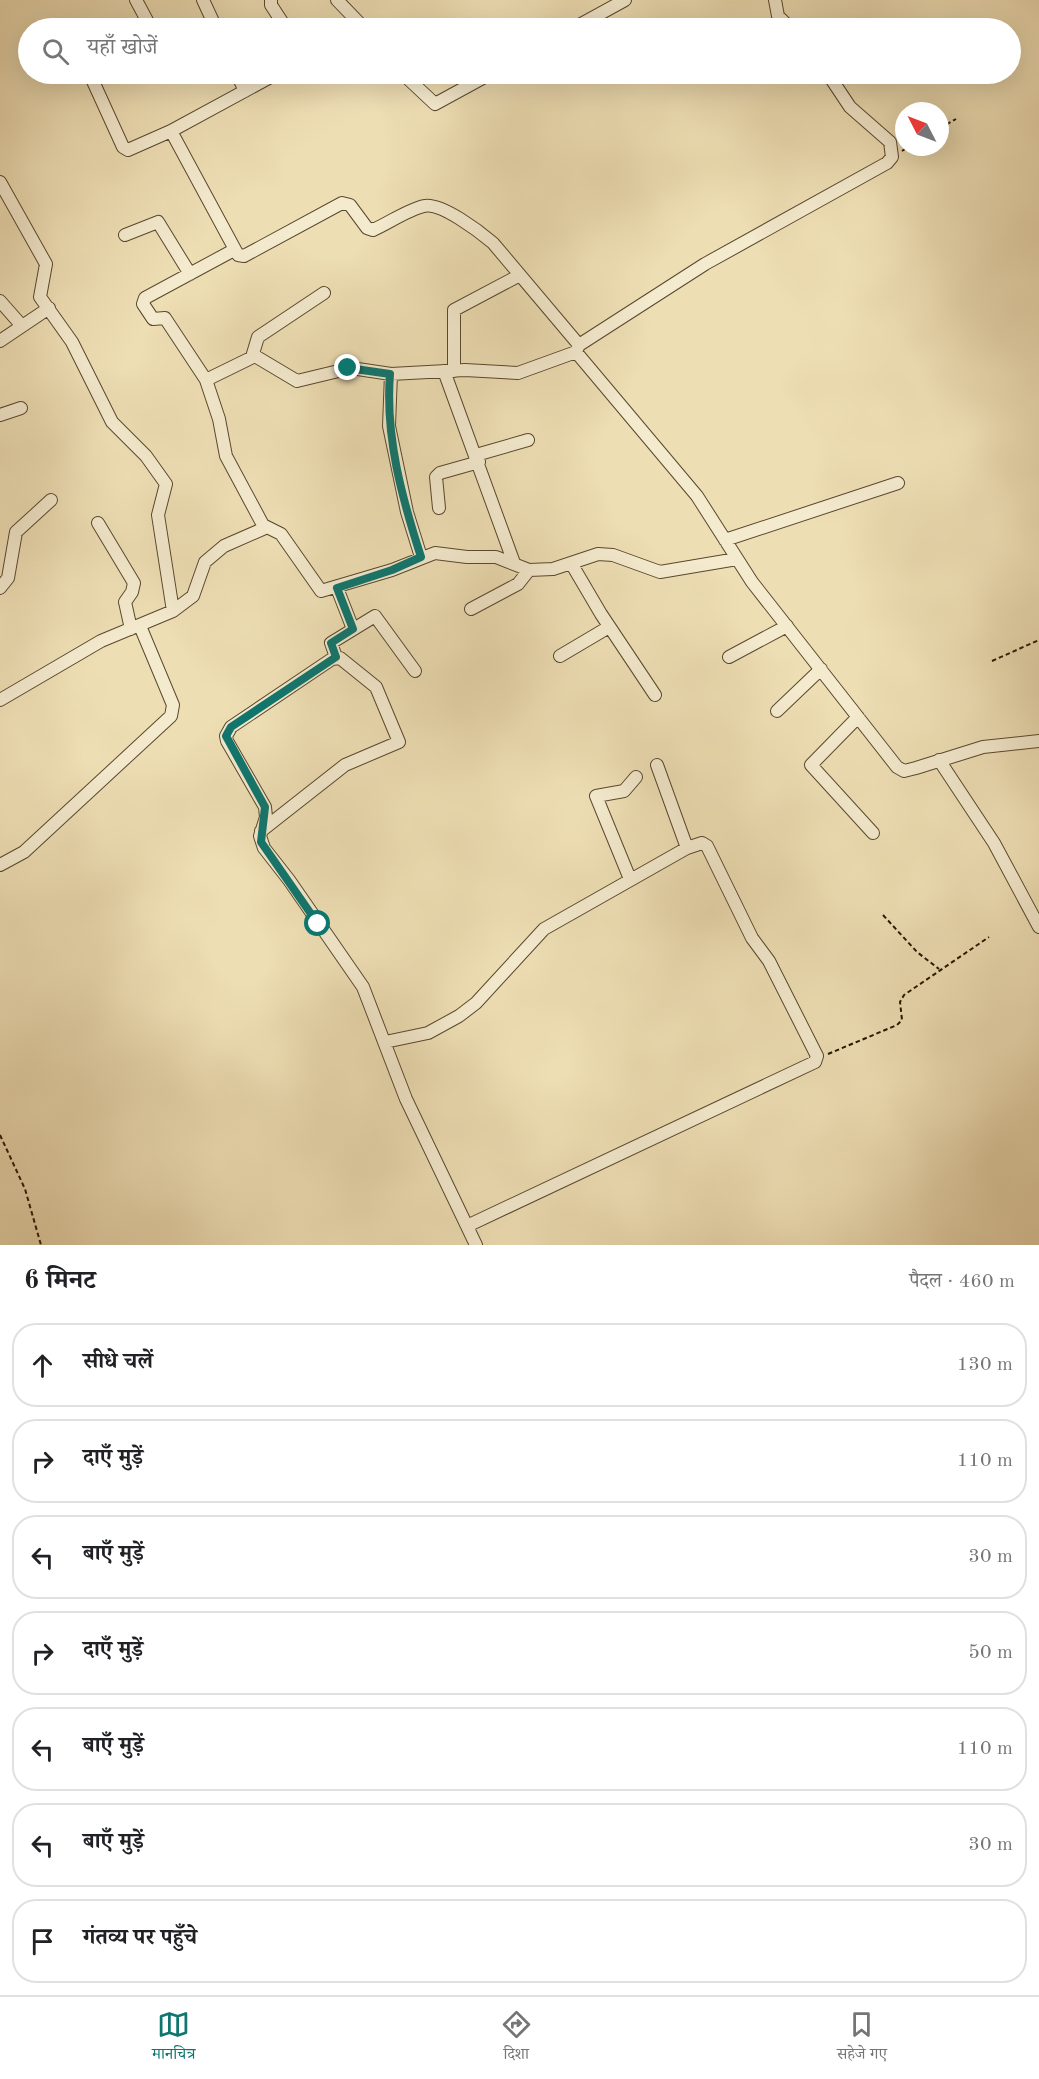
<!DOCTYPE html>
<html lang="hi">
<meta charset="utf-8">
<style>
:root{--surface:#fff;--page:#f6f6f6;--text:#202124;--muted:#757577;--line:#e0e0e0;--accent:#0f766e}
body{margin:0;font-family:"Old Standard TT","Noto Serif Devanagari",serif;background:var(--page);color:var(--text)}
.compass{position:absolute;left:895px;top:102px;width:54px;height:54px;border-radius:50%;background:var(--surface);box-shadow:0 6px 24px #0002;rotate:312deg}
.stop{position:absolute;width:18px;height:18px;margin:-14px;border:4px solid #0f766e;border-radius:50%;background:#fff}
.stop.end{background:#0f766e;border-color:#fff;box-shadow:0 2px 6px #0008}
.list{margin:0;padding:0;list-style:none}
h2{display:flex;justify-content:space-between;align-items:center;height:78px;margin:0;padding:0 24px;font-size:26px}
h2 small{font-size:20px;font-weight:400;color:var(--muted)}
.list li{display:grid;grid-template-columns:39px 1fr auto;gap:18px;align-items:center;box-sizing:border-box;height:84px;margin:0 12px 12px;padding:0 12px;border:2px solid var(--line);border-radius:24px}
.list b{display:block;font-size:22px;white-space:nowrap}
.list em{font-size:20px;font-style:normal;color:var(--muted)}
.icon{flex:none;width:33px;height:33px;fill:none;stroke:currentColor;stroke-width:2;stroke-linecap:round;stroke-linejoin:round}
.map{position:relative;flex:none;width:1039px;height:1245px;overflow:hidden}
.search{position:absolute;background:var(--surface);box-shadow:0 6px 24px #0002;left:18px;right:18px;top:18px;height:66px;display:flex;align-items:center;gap:15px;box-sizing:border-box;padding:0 21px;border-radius:33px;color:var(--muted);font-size:22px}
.sheet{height:750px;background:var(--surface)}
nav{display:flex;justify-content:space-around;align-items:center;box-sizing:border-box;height:84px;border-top:2px solid var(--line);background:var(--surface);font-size:16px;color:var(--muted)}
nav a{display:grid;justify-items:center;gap:3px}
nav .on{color:var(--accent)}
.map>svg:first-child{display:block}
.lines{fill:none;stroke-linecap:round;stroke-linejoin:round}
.minor-casing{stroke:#58482e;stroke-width:14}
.path{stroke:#261601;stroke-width:2;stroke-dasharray:4.5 3;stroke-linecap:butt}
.minor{stroke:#f4eace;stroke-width:12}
.route{stroke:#0f766e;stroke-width:8}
</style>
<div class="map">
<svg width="1039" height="1245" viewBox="0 0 1039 1245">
<rect width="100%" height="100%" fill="#eedeb4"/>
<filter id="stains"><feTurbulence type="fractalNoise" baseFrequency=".00333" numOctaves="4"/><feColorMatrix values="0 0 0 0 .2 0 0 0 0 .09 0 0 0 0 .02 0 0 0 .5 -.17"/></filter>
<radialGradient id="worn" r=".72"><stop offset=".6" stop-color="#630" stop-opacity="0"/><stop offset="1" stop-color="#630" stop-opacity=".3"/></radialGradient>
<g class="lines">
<defs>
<path id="minor" d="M136,0L151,28
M203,0L216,28
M271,0V5L286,28
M337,0L364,28
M775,0L778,16L790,28
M574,28L625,0
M178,74L180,76
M237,74L245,91
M403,74L435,104L490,74
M828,74L850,107L890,142L892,157L887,163L705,264L579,345L576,352L697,496L752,582L897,767L904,771L916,768L983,747L1039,741
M92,79L123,147L128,150L171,131L276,74
M171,131L238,255L244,256L342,203L350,205L367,228L373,230C389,223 407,210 424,206C441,202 480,232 493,243L579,345
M0,182L46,264L40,297L72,342L112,422L146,456L166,484L158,515L173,611
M125,235L158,222L190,274
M234,250L145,298L143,304L153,319L165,318L206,380L219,419L226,456L263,525L281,534L321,591L392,570L435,553L467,557H496L529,570L553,569L598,554L613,555L660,572L737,559
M0,301L22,326
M0,341L49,308
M252,357L258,337L324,293
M444,371L514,563
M454,371V310L520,275
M391,374L389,426L407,512L421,557
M206,380L255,356L297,381L351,368L391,374L465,370L518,373L576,352
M0,415L21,408
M476,455L528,440
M439,508L436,477L440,473L479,462
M98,523L134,583L132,592L125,602L131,629
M725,540L898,483
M571,563L601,614L655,695
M0,588L8,578L16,532L51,500
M337,588L353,629
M471,609L518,584L529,570
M560,656L609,627
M336,657L331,643L375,616L415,671
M729,657L787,626
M0,700L101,641L173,611L193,596L205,562L224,546L265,528
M777,711L821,669
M858,717L811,765L873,833
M939,760L994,843L1039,927
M657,765L687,848
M261,831L345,765L399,742L376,687L340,658L332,659L231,727L226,736L227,741L265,807L266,817L260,836L264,848L289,880L363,987L406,1099L476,1245
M0,865L24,852L171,716L173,705L140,626
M630,879L596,796L624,791L636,777
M385,1042L428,1033L459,1016L476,1003L544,929L687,848L702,843L707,846L752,938L769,961L817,1056L815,1062L467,1226"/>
</defs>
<!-- minor casing -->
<use href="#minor" class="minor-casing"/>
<!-- path -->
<path class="path" d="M940,128L956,119
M902,151L908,147
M992,661L1039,640
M883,915L917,952L939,969
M828,1054L897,1025L902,1020L900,1002L904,995L989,937
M0,1135L25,1189L41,1245"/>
<!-- minor -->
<use href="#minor" class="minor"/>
</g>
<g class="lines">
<!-- route -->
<path class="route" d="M318,924L261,842L265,807L226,736L231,727L336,657L331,643L353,629L337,588L392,570L421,557C402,498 385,437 390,374L348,368"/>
</g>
<rect width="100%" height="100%" filter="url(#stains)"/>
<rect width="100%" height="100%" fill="url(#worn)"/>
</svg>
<svg class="compass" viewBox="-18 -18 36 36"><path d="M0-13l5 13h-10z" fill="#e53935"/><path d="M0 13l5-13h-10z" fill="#757577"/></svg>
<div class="stop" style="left:318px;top:924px"></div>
<div class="stop end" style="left:348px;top:368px"></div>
<div class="search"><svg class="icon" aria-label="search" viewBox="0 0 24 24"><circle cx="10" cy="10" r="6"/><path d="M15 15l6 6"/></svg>यहाँ खोजें</div>
</div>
<section class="sheet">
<h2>6 मिनट<small>पैदल · 460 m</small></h2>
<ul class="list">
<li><svg class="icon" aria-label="ahead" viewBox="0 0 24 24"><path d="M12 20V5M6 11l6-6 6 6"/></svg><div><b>सीधे चलें</b></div><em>130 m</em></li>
<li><svg class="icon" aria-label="right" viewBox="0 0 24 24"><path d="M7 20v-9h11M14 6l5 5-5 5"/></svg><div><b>दाएँ मुड़ें</b></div><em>110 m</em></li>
<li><svg class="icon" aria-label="left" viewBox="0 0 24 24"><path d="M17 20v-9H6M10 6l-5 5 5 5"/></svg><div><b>बाएँ मुड़ें</b></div><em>30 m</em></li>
<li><svg class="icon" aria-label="right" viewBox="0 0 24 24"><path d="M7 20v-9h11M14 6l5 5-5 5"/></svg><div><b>दाएँ मुड़ें</b></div><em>50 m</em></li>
<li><svg class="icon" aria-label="left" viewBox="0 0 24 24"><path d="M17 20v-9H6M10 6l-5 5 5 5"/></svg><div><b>बाएँ मुड़ें</b></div><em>110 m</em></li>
<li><svg class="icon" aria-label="left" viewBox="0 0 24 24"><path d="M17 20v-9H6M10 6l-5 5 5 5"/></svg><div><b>बाएँ मुड़ें</b></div><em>30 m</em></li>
<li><svg class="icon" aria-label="arrive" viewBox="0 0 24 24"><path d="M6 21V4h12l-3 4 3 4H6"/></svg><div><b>गंतव्य पर पहुँचे</b></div></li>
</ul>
</section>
<nav>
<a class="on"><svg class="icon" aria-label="map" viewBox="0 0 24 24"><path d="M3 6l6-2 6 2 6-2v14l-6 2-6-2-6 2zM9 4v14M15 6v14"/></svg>मानचित्र</a>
<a><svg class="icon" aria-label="directions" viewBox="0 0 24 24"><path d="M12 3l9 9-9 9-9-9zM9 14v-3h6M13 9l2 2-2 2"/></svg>दिशा</a>
<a><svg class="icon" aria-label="saved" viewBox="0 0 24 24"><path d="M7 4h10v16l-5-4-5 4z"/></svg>सहेजे गए</a>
</nav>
